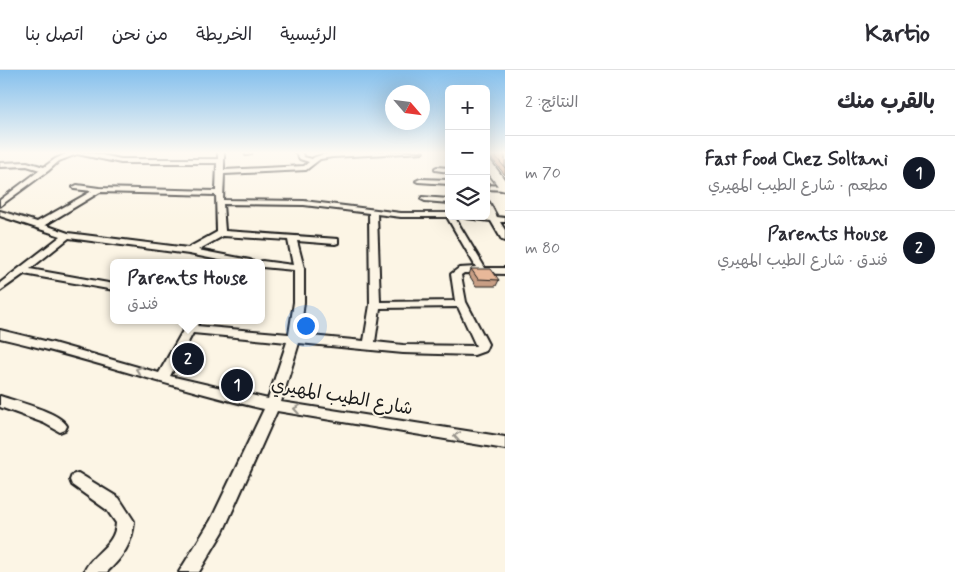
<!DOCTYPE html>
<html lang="ar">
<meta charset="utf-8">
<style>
:root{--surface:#fff;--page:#f7f7f7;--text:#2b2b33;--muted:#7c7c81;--line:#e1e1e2;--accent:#111827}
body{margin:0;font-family:Mynerve,"Playpen Sans Arabic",sans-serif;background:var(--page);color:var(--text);direction:rtl}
.controls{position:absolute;right:15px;top:15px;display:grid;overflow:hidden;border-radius:8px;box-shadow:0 5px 20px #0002}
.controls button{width:45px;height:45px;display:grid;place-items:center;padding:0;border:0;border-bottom:1px solid var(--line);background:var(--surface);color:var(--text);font:25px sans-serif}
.compass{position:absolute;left:385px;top:15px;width:45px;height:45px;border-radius:50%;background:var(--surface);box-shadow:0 5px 20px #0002;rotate:118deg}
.you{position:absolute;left:305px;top:255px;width:18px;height:18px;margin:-12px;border:4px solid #fff;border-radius:50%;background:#1a73e8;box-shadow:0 0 0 8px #1a73e833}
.badge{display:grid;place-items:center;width:32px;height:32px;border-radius:50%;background:var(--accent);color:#fff;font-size:16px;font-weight:700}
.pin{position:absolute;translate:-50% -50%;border:2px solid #fff;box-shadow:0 1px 5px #0006}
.popup{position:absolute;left:110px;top:189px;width:155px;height:65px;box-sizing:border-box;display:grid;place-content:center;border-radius:8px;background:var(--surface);filter:drop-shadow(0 1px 4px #0005);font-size:16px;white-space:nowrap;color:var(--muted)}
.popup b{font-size:19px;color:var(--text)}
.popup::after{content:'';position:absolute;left:50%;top:100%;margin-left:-10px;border:10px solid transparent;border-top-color:var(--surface)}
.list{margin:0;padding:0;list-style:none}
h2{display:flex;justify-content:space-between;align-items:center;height:65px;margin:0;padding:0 20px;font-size:21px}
h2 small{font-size:16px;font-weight:400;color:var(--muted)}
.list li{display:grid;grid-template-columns:32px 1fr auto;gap:15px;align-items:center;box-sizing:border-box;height:75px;padding:0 20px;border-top:1px solid var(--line)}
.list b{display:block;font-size:19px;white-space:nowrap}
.list p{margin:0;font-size:16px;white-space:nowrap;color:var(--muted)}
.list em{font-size:16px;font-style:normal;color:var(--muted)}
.icon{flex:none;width:28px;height:28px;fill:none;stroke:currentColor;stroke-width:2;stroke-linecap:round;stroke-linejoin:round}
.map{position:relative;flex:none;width:505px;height:502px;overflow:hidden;direction:ltr}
header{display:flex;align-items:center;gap:30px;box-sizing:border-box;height:70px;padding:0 25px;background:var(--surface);border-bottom:1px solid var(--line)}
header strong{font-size:24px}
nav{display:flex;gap:28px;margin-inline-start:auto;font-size:18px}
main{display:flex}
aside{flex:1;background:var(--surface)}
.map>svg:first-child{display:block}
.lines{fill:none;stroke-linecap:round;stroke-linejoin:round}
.street-casing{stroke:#1c1c1c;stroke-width:4}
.primary-casing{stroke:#1c1c1c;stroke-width:3}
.street{fill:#fcf5e5;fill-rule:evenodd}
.primary{fill:#fcf5e5;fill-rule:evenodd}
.wall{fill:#c89e84;stroke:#1c1c1c}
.shaded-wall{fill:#a2816b;stroke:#1c1c1c}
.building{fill:#e8b899;stroke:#1c1c1c}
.oneway{stroke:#97938b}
.labels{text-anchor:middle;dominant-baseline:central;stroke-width:4;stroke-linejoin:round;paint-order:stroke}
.street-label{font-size:18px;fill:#1c1c1c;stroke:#fcf5e5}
</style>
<header>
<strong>Kartio</strong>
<nav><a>الرئيسية</a><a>الخريطة</a><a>من نحن</a><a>اتصل بنا</a></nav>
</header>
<main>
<aside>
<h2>بالقرب منك<small>النتائج: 2</small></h2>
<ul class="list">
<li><span class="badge">1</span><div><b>Fast Food Chez Soltani</b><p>مطعم · شارع الطيب المهيري</p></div><em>70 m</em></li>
<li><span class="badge">2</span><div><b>Parents House</b><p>فندق · شارع الطيب المهيري</p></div><em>80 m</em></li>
</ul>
</aside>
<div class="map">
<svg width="505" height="502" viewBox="0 0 505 502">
<rect width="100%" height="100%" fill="#fcf5e5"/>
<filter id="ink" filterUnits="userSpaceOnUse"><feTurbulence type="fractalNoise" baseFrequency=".02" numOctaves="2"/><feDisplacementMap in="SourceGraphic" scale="10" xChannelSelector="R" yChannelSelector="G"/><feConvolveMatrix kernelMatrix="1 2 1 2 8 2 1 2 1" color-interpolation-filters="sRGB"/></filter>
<g filter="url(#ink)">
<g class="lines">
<defs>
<path id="street" d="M70,82H87L121,89H218V82H224V100L304,96L309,92L300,89L295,82H301L304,87L312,89C324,78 403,82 423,82L332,87L320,89L306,100L224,104L223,130L304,131L401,143H449V146H454L485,198H505V204L464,203L461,205L466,232L488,274L485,281L474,285L403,283L299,273L281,332L505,367V379L277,341L223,462L199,502H179L211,450L264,339C175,319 89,288 0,268V260L53,273L159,303L189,250H200L197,256L289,264L294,232V200L262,197V193H258L262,191L293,195L288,170L223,166L198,180L250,190L255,193H234L189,184L69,168L30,199L114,214V220L24,204L0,221V213L61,166L0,146V141L37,152L92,121L74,119L73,117L77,115L99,118L216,121L217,93H121L77,84L59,91L48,101L0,136V130L40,100L27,96L0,97V93L27,92L44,97L55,89ZM100,122L216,125L217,162L188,178L68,163L45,155ZM223,134L304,135L369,143L370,235L364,271L300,265L304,232V198L297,171L335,174L338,173V169L225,161ZM377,144L401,147H447L476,197L459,198L451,204L455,231L380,232ZM458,237L476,276L403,275L375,272L380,238ZM193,263L287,272L268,329L170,306Z
M245,82H251V84L246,85Z
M437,97L449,98V102L435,100V98Z
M420,109L449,110V114L418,112L416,111Z
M486,115L505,116V120L486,119Z
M422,127L449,129V133L425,131L421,129Z
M486,132H489L497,147L505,148V152H500L505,160V171L502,170L491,151L466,148L462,146H489L486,142Z
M0,326C15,331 60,342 67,356L65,360L60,362L44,353L0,337Z
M78,403L119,428L134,451C133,473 122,488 107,502H84C92,482 115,477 116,453L107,440L72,415L70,410L72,405Z"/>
<path id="primary" d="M486,89L490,90L505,110V121L501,120L486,100Z"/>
</defs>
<!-- street casing -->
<use href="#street" class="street-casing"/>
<!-- primary casing -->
<use href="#primary" class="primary-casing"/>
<!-- street -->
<use href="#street" class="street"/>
<!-- primary -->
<use href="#primary" class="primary"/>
</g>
<!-- wall -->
<path class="wall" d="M486,82H502L505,85V105Z
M471,199L499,210L496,216H476L469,205Z"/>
<!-- shaded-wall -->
<path class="shaded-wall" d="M491,113L488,121L486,122L487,115Z"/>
<!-- building -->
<path class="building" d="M492,82H502L505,85V98Z
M486,103L488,106L487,112L491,113L487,115L486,114Z
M471,199H491L499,210L478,209Z"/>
<!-- one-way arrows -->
<defs><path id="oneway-chevron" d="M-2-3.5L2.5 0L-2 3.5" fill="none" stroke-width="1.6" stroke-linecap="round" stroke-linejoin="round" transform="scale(1.25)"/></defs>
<g class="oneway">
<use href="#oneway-chevron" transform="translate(139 300) rotate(-163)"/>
<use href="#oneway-chevron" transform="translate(297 339) rotate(-171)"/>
<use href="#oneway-chevron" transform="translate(457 366) rotate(-171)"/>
</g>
</g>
<!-- sky -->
<linearGradient id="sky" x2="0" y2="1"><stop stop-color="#85c0ed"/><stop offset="0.54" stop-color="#fefaf3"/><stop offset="1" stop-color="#fefaf3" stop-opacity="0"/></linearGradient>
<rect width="505" height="153" fill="url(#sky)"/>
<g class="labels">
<!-- street labels -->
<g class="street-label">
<text transform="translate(342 327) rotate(10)">شارع الطيب المهيري</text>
</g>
</g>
</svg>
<div class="controls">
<button>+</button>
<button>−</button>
<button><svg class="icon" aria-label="layers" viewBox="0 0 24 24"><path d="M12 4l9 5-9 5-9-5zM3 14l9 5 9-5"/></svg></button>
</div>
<svg class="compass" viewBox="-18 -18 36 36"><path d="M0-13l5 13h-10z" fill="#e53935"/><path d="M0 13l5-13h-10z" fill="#7c7c81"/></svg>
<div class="you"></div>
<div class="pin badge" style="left:237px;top:315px">1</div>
<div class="pin badge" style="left:188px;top:289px">2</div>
<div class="popup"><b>Parents House</b>فندق</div>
</div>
</main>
